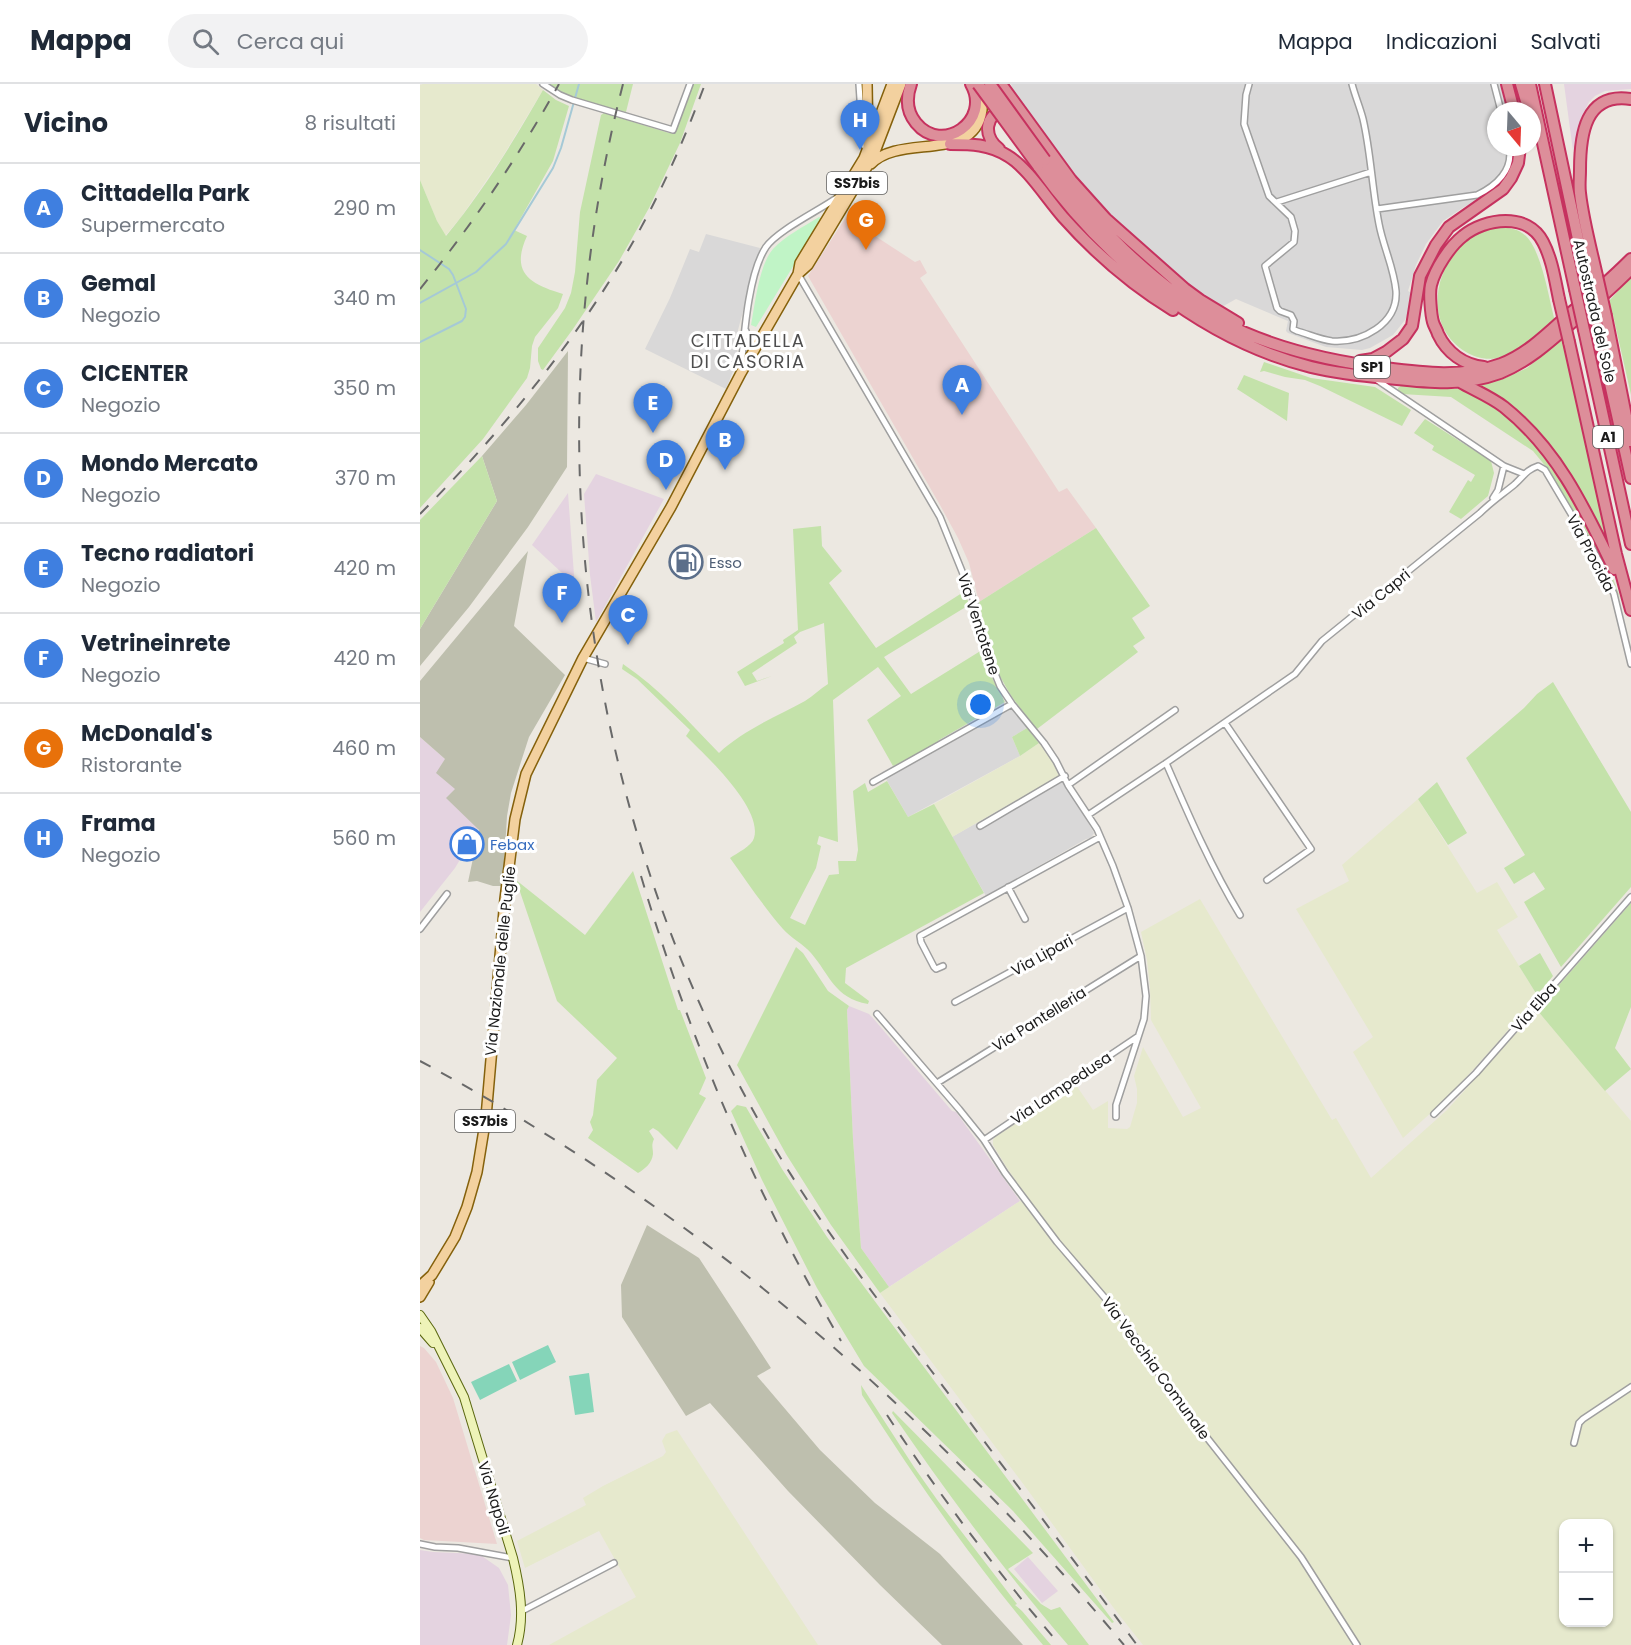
<!DOCTYPE html>
<html lang="it">
<meta charset="utf-8">
<style>
:root{--surface:#fff;--page:#f2f2f3;--text:#1f2937;--muted:#747a83;--line:#e0e1e3;--accent:#b51611}
body{margin:0;font-family:Poppins,sans-serif;background:var(--page);color:var(--text)}
.controls{position:absolute;right:18px;bottom:18px;display:grid;overflow:hidden;border-radius:12px;box-shadow:0 2px 4px #0004}
.controls button{width:54px;height:54px;display:grid;place-items:center;padding:0;border:0;border-bottom:2px solid var(--line);background:var(--surface);color:var(--text);font:30px sans-serif}
.compass{position:absolute;left:1067px;top:18px;width:54px;height:54px;border-radius:50%;background:var(--surface);box-shadow:0 2px 4px #0004;rotate:161deg}
.you{position:absolute;left:561px;top:621px;width:21px;height:21px;margin:-15px;border:4px solid #fff;border-radius:50%;background:#1a73e8;box-shadow:0 0 0 9px #1a73e833}
.badge{display:grid;place-items:center;width:39px;height:39px;border-radius:50%;background:var(--accent);color:#fff;font-size:20px;font-weight:700}
.pin{position:absolute;translate:-50% -50px;filter:drop-shadow(0 2px 3px #0008)}
.pin::after{content:'';position:absolute;top:32px;width:21px;height:18px;background:inherit;clip-path:polygon(0 0,100% 0,50% 100%)}
.list{margin:0;padding:0;list-style:none}
h2{display:flex;justify-content:space-between;align-items:center;height:78px;margin:0;padding:0 24px;font-size:26px}
h2 small{font-size:20px;font-weight:400;color:var(--muted)}
.list li{display:grid;grid-template-columns:39px 1fr auto;gap:18px;align-items:center;box-sizing:border-box;height:90px;padding:0 24px;border-top:2px solid var(--line)}
.list b{display:block;font-size:22px;white-space:nowrap}
.list p{margin:0;font-size:20px;white-space:nowrap;color:var(--muted)}
.list em{font-size:20px;font-style:normal;color:var(--muted)}
.icon{flex:none;width:33px;height:33px;fill:none;stroke:currentColor;stroke-width:2;stroke-linecap:round;stroke-linejoin:round}
.map{position:relative;flex:none;width:1211px;height:1561px;overflow:hidden}
header{display:flex;align-items:center;gap:36px;box-sizing:border-box;height:84px;padding:0 30px;background:var(--surface);border-bottom:2px solid var(--line)}
header strong{font-size:28px}
nav{display:flex;gap:33px;margin-inline-start:auto;font-size:21px}
.search{width:420px;height:54px;background:var(--page);display:flex;align-items:center;gap:15px;box-sizing:border-box;padding:0 21px;border-radius:33px;color:var(--muted);font-size:22px}
main{display:flex}
aside{flex:1;background:var(--surface)}
.map>svg:first-child{display:block}
.residential{fill:#d9d8d8}
.commercial{fill:#ecd3d1}
.industrial{fill:#e4d3e0}
.construction{fill:#bebfae}
.farmland{fill:#e6e9cd;fill-rule:evenodd}
.grass{fill:#c4e2aa}
.park{fill:#c0f4c6}
.pitch{fill:#85d5b9}
.lines{fill:none;stroke-linecap:round;stroke-linejoin:round}
.stream{stroke:#a5c9d6;stroke-width:2}
.street-casing{stroke:#9f9f9f;stroke-width:8}
.secondary-casing{stroke:#59660e;stroke-width:10}
.primary-casing{stroke:#85610c;stroke-width:12}
.highway-casing{stroke:#c6325f;stroke-width:14}
.street{stroke:#fff;stroke-width:5}
.secondary{stroke:#eef3b8;stroke-width:8}
.primary{stroke:#f3d19f;stroke-width:9}
.highway{stroke:#dd8e9a;stroke-width:10}
.rail{stroke:#696969;stroke-width:2;stroke-dasharray:12 12;stroke-linecap:butt}
.highway-bridge-casing{stroke:#c6325f;stroke-width:14;stroke-linecap:butt}
.highway-bridge{stroke:#dd8e9a;stroke-width:10}
.labels{text-anchor:middle;dominant-baseline:central;stroke-width:6;stroke-linejoin:round;paint-order:stroke}
.shield{fill:#fff;stroke:#5f5f5f;stroke-width:1.5}
.shield-label{font-size:14px;font-weight:bold;fill:#1b1b1b}
.street-label{font-size:15px;fill:#1b1b1b;stroke:#fff}
.service-label{font-size:15px;fill:#4e5e75;stroke:#fff;text-anchor:start}
.shop-label{font-size:15px;fill:#366cbe;stroke:#fff;text-anchor:start}
.quarter-label{font-size:18px;letter-spacing:1.5px;fill:#4e4e4e;stroke:#fff}
</style>
<header>
<strong>Mappa</strong>
<div class="search"><svg class="icon" aria-label="search" viewBox="0 0 24 24"><circle cx="10" cy="10" r="6"/><path d="M15 15l6 6"/></svg>Cerca qui</div>
<nav><a>Mappa</a><a>Indicazioni</a><a>Salvati</a></nav>
</header>
<main>
<aside>
<h2>Vicino<small>8 risultati</small></h2>
<ul class="list">
<li><span class="badge" style="background:#3f7fe0">A</span><div><b>Cittadella Park</b><p>Supermercato</p></div><em>290 m</em></li>
<li><span class="badge" style="background:#3f7fe0">B</span><div><b>Gemal</b><p>Negozio</p></div><em>340 m</em></li>
<li><span class="badge" style="background:#3f7fe0">C</span><div><b>CICENTER</b><p>Negozio</p></div><em>350 m</em></li>
<li><span class="badge" style="background:#3f7fe0">D</span><div><b>Mondo Mercato</b><p>Negozio</p></div><em>370 m</em></li>
<li><span class="badge" style="background:#3f7fe0">E</span><div><b>Tecno radiatori</b><p>Negozio</p></div><em>420 m</em></li>
<li><span class="badge" style="background:#3f7fe0">F</span><div><b>Vetrineinrete</b><p>Negozio</p></div><em>420 m</em></li>
<li><span class="badge" style="background:#e8710a">G</span><div><b>McDonald's</b><p>Ristorante</p></div><em>460 m</em></li>
<li><span class="badge" style="background:#3f7fe0">H</span><div><b>Frama</b><p>Negozio</p></div><em>560 m</em></li>
</ul>
</aside>
<div class="map">
<svg width="1211" height="1561" viewBox="0 0 1211 1561">
<rect width="100%" height="100%" fill="#ece8e1"/>
<!-- residential -->
<path class="residential" d="M591,0H1083L1089,27H1076V63H1097L1096,74L1082,101L1060,116L1044,123L1023,137L1006,160L996,181L988,207L993,210L988,229L985,236L973,251L950,264L942,266L906,263L868,249L866,247L868,237L816,215L800,224L772,207L715,156L665,106L644,79L594,8Z
M286,150L340,164L318,246L317,277L306,305L225,265L250,214L270,165L279,168Z
M585,618L597,630L607,644L592,653L600,672L488,733L462,688L473,682L490,675L517,659L519,656Z
M642,690L647,702L674,749L671,754L666,755L566,812L532,753Z"/>
<!-- commercial -->
<path class="commercial" d="M426,133L495,178L500,176L507,189L500,194L639,408L647,404L676,444L559,518L549,479L538,454L520,421L388,192Z
M0,1262L4,1264L16,1278L33,1314L77,1460L4,1456L0,1454Z"/>
<!-- industrial -->
<path class="industrial" d="M1144,0H1211V5L1185,7L1175,12L1169,18L1161,34L1153,67Z
M176,390L244,415L176,538L170,491L164,410Z
M148,409L154,491L155,501L112,461Z
M0,653L25,675L74,714L53,754L35,784L0,828Z
M429,922L449,930L452,933L532,1027L536,1028L600,1117L469,1203L441,1164L433,1055L427,926Z
M0,1466L13,1468L59,1470L79,1484L88,1501L91,1531L87,1561H0Z
M608,1473L638,1507L622,1519L594,1485Z"/>
<!-- construction -->
<path class="construction" d="M148,267L147,383L108,443L49,523L0,582V545L77,417L62,372L106,321Z
M108,467L94,542L145,591L109,653L91,709L87,732L83,798L81,802H73L57,797L48,798L59,746L26,714L35,705L16,689L25,675L0,653V597Z
M227,1141L279,1174L351,1284L337,1292L400,1366L455,1419L520,1470L603,1561H522L460,1501L368,1407L290,1319L266,1332L202,1233L201,1201Z"/>
<!-- farmland -->
<path class="farmland" d="M3,0H116L123,6L81,75L41,133L25,152L17,137L0,96V1Z
M619,659L633,679L639,692L532,753L514,720L600,672Z
M998,715L1057,809L1077,798L1098,833L1077,846L1117,911L1078,958L1051,988L1024,1017L983,1054L933,968L953,953L876,825L929,797L922,781Z
M780,815L912,1036L916,1034L951,1094L1027,1026L1117,926L1211,1037V1561H940L882,1473L751,1305L708,1237L623,1136L587,1084L573,1061V1056L575,1053L656,1001L673,1026L688,1017V1044L707,1045L710,1043L717,1019V1005L714,992L723,963L763,1033L781,1024L731,936L730,904L727,876L721,848ZM1144,1440H1188V1538H1144Z
M600,1117L603,1118L701,1236L763,1329L877,1471L935,1561H723L693,1523L607,1405L460,1209Z
M257,1346L398,1561H129L216,1513L179,1447L105,1484L97,1457L166,1421L163,1414L183,1402L243,1372L246,1368L242,1357L246,1350Z"/>
<!-- grass -->
<path class="grass" d="M127,0H213L206,28C178,21 152,15 127,0Z
M273,0H281L260,59L229,124L199,177L153,245L123,286L121,285L118,277V264L145,224L151,209L155,188L160,128L181,31L184,29L249,49C261,44 268,13 273,0Z
M123,6L136,16L149,22L133,77L94,146L107,152C90,189 110,200 143,210L138,224L115,253L112,262L110,284L107,294L63,355L0,424V96L17,137L26,152C63,107 94,57 123,6Z
M1079,143C1087,144 1095,144 1102,149C1121,160 1129,216 1135,237C1119,249 1101,267 1081,273C1069,277 1056,274 1046,268C998,239 1016,169 1061,148C1067,145 1073,144 1079,143Z
M1211,193V311L1193,231L1191,230L1189,217Z
M1142,255L1172,381L1187,451L1182,453L1133,368L1056,302L1083,295L1107,284Z
M844,278L891,294L955,303L991,326L982,342L900,302L885,296L865,293L844,287L840,288Z
M824,291L869,309L867,337L817,305Z
M982,301L1004,304L1040,305L1081,326L1095,338L1130,375L1182,465L1201,516L1182,476L1152,425L1127,384L1113,367L1031,313L982,310L978,306V304Z
M1005,335L1071,377L1074,389L1068,412L1041,435L1029,428L1048,396L1051,398L1055,391L1012,366L1014,362L994,349Z
M62,372L77,417L0,545V436Z
M401,442L402,462L422,487L409,499L456,564L545,507L549,521L464,573L491,610L562,566L573,596L585,618L519,656L517,659L490,675L473,682L447,636L481,612L458,583L413,616L418,758L399,752L397,760L401,762L396,784L370,834L385,841L409,791L419,790L418,777H436L438,766L433,707L445,699L448,708L467,697L488,733L514,720L564,809L426,884L425,899L449,917L448,920C414,914 410,891 391,869C383,860 371,854 363,845C344,823 327,798 310,774C317,769 332,762 334,754C343,724 286,672 266,652L270,646L217,595L202,585L203,580C239,604 268,637 299,669C322,647 357,632 385,617C393,612 400,605 408,600L404,539L380,548L374,553L377,559L332,589L337,597L352,592L325,602L317,588L364,559L363,556L378,546L373,445Z
M676,444L730,522L712,534L725,554L713,562L718,568L617,645C606,631 594,618 586,603C570,577 565,547 559,518Z
M1133,598L1211,728V803L1141,883L1104,818L1125,805L1114,788L1094,800L1084,784L1105,771L1046,674L1104,624L1117,610Z
M607,644L619,659L600,672L592,653Z
M1017,698L1047,749L1028,761L998,715Z
M213,787L258,926H260L286,994L279,1010L286,1014L257,1066L238,1047L233,1044L229,1047L234,1055C231,1062 233,1063 233,1070C232,1079 225,1085 218,1089L168,1054L173,1046L170,1038L173,1031L177,996L197,974L137,917L96,796L165,851Z
M1211,819V923L1195,964L1211,985L1185,1007L1117,926Z
M376,863L383,869L408,907L429,922L427,926L433,1055L441,1164L469,1203L460,1209L411,1141L366,1070L317,981Z
M1120,869L1133,892L1117,911L1099,882Z
M317,1021L326,1023L362,1085L407,1153L694,1538L692,1539L593,1427L444,1282L397,1204L342,1096L311,1027Z
M441,1301L494,1383L518,1417L597,1520L595,1521L602,1527L631,1561H623C556,1482 497,1398 442,1311Z
M473,1327L613,1469L588,1485L621,1520L631,1526L640,1523L669,1561H648C584,1487 527,1409 472,1329Z"/>
<!-- park -->
<path class="park" d="M399,133L402,135L336,243L331,241C335,220 339,181 353,165C365,152 383,143 399,133Z"/>
<!-- pitch -->
<path class="pitch" d="M128,1261L136,1278L100,1296L92,1278Z
M89,1280L97,1297L60,1316L51,1298Z
M169,1289L174,1328L155,1331L149,1292Z"/>
<g class="lines">
<!-- stream -->
<path class="stream" d="M0,166L29,185L33,191L46,225L45,233L42,237L0,258
M0,219L56,188L86,160L133,84L141,64L159,0"/>
<defs>
<path id="street" d="M123,0L140,11L152,16L253,46L270,0
M439,0L443,60L447,66
M829,0L826,11L824,40L849,112L871,133L875,147L874,158L845,182L857,224L860,227L871,231L874,237L873,245L877,247C888,250 901,256 912,257C942,259 978,240 976,207C974,184 963,162 959,140C952,105 951,69 943,35C940,23 935,12 932,0
M1074,0L1081,27
M857,118L951,88
M957,125L1057,111C1076,102 1094,86 1089,63
M378,190L520,433L554,517L567,570L580,602L592,620L624,659L636,677L648,701L677,745L693,782L708,824L721,872L726,912L724,935L696,1021V1033
M326,247C328,256 334,257 341,253
M321,285C324,253 328,190 346,163C358,146 400,126 418,113
M957,296L1084,382L1104,390
M1073,414L1078,406L1084,382
M163,574L185,580
M805,639L891,765L847,796
M746,679C769,732 791,783 820,831
M453,698L592,620
M648,701L755,626
M668,731L746,679L875,590L902,557L1060,429C1071,418 1083,410 1095,400C1104,392 1106,386 1118,382L1125,386L1179,477L1194,510L1211,580
M560,742L645,692
M588,803L605,835
M0,845L27,810
M523,882L516,885L514,883L501,858L500,852L680,753
M535,918L708,824
M457,930L539,1025L564,1056L585,1089L637,1158L703,1235L751,1308L881,1473L937,1561
M517,999L721,872
M1014,1030L1056,989L1211,813
M564,1056L717,953
M1154,1359L1159,1339L1163,1335L1211,1303
M0,1460L15,1463L38,1464L93,1474
M102,1527L194,1479"/>
<path id="secondary" d="M0,1231L11,1247L44,1313L93,1474C100,1503 105,1532 97,1561
M0,1244L13,1259"/>
<path id="primary" d="M447,0L448,61
M451,80C480,49 554,80 562,26C563,18 562,10 561,2
M378,190L380,179L444,74L472,0
M0,1202L12,1191L35,1153L47,1123L57,1088L66,1033L85,815L95,735L106,690L163,574L251,423L321,289L378,190L388,181L453,73L481,0
M0,1213L9,1198"/>
<path id="highway" d="M491,0C486,14 486,27 496,39C522,71 572,37 551,0
M581,0L651,96L686,135L765,205L780,216L818,239
M1087,0L1094,27
M1101,0L1109,27
M1110,0L1155,205
M1125,0L1167,197
M530,60C551,60 569,60 588,72C608,84 627,115 643,133C675,169 712,201 753,226
M579,65C563,52 564,31 585,25
M625,76C669,135 734,203 800,237C851,264 908,277 965,284C1004,289 1043,294 1081,280C1107,270 1127,250 1147,232C1169,214 1191,195 1211,175
M618,82C684,174 780,255 891,283C916,289 942,292 967,294C1006,298 1042,303 1080,289C1110,277 1133,255 1157,234C1176,218 1194,202 1211,185
M1177,192C1171,165 1163,136 1160,109C1159,102 1160,94 1160,86C1160,51 1165,8 1211,15
M1186,232L1211,357
M1176,236L1211,394
M1164,246L1211,460
M1149,258L1196,470L1211,526
M940,277L953,275L966,268L983,255L992,242L1000,192L1016,161L1029,143L1083,105L1091,94L1098,79L1100,63
M1064,283C1044,281 1027,269 1018,250C1017,246 1014,242 1013,238C1011,231 1009,209 1011,201C1015,185 1030,162 1043,152C1065,134 1108,128 1123,158C1132,175 1135,196 1139,215
M1040,298C1054,306 1071,313 1084,323C1138,366 1165,425 1194,485"/>
</defs>
<!-- street casing -->
<use href="#street" class="street-casing"/>
<!-- secondary casing -->
<use href="#secondary" class="secondary-casing"/>
<!-- primary casing -->
<use href="#primary" class="primary-casing"/>
<!-- highway casing -->
<use href="#highway" class="highway-casing"/>
<!-- street -->
<use href="#street" class="street"/>
<!-- secondary -->
<use href="#secondary" class="secondary"/>
<!-- primary -->
<use href="#primary" class="primary"/>
<!-- highway -->
<use href="#highway" class="highway"/>
<!-- rail -->
<path class="rail" d="M203,0C110,361 166,754 360,1073C405,1147 458,1216 510,1285C579,1377 648,1469 717,1561
M0,205C52,141 99,72 139,0
M0,430C81,348 156,258 213,158C242,107 265,54 285,0
M221,792C269,954 336,1111 421,1257
M0,977C273,1124 506,1323 704,1561
M467,1331C520,1412 577,1488 640,1561"/>
<defs>
<path id="highway-bridge" d="M558,0L618,82
M570,0L625,76
M1177,192L1186,232
M1167,197L1176,236
M1155,205L1164,246
M1139,215L1149,258"/>
</defs>
<!-- highway-bridge casing -->
<use href="#highway-bridge" class="highway-bridge-casing"/>
<!-- highway-bridge -->
<use href="#highway-bridge" class="highway-bridge"/>
</g>
<!-- icons -->
<defs>
<symbol id="fuel-ring" viewBox="-11 -11 22 22"><circle r="9.5" fill="#fff" stroke="#5c6f8a" stroke-width="1.5"/><path d="M-5.5-6h7V0h2V4h1.3V-2.5L3-4.5l.8-.8L6-3V5H2.5V1h-1V6h-7ZM-4.2-4.7v3.2H.2V-4.7Z" fill="#5c6f8a"/></symbol>
<symbol id="shop-ring" viewBox="-11 -11 22 22"><circle r="9.5" fill="#fff" stroke="#3f7fe0" stroke-width="1.5"/><path d="M-5-2.5h2.3a2.7 3.5 0 0 1 5.4 0H5L5.5 6h-11ZM-1.5-2.5h3a1.5 2.3 0 0 0-3 0Z" fill="#3f7fe0"/></symbol>
</defs>
<g fill-rule="evenodd">
<use href="#fuel-ring" x="247" y="459" width="38" height="38"/>
<use href="#shop-ring" x="28" y="741" width="38" height="38"/>
</g>
<g class="labels">
<!-- shield labels -->
<g class="shield">
<rect x="407" y="88" width="60" height="22" rx="4.5"/>
<rect x="934" y="272" width="36" height="22" rx="4.5"/>
<rect x="1173" y="342" width="30" height="22" rx="4.5"/>
<rect x="35" y="1026" width="60" height="22" rx="4.5"/>
</g>
<g class="shield-label">
<text x="437" y="99">SS7bis</text>
<text x="952" y="283">SP1</text>
<text x="1188" y="353">A1</text>
<text x="65" y="1037">SS7bis</text>
</g>
<!-- street labels -->
<g class="street-label">
<text transform="translate(1175 227) rotate(77)">Autostrada del Sole</text>
<text transform="translate(1171 469) rotate(62)">Via Procida</text>
<text transform="translate(961 510) rotate(-39)">Via Capri</text>
<text transform="translate(559 540) rotate(72)">Via Ventotene</text>
<text transform="translate(622 871) rotate(-29)">Via Lipari</text>
<text transform="translate(80 877) rotate(-84)">Via Nazionale delle Puglie</text>
<text transform="translate(1114 923) rotate(-49)">Via Elba</text>
<text transform="translate(619 935) rotate(-32)">Via Pantelleria</text>
<text transform="translate(641 1004) rotate(-34)">Via Lampedusa</text>
<text transform="translate(736 1284) rotate(54)">Via Vecchia Comunale</text>
<text transform="translate(74 1414) rotate(73)">Via Napoli</text>
</g>
<!-- service labels -->
<g class="service-label">
<text x="289" y="478">Esso</text>
</g>
<!-- shop labels -->
<g class="shop-label">
<text x="70" y="760">Febax</text>
</g>
<!-- quarter labels -->
<g class="quarter-label">
<text x="328" y="256">CITTADELLA<tspan x="328" dy="21">DI CASORIA</tspan></text>
</g>
</g>
</svg>
<div class="controls">
<button>+</button>
<button>−</button>
</div>
<svg class="compass" viewBox="-18 -18 36 36"><path d="M0-13l5 13h-10z" fill="#e53935"/><path d="M0 13l5-13h-10z" fill="#747a83"/></svg>
<div class="you"></div>
<div class="pin badge" style="left:542px;top:331px;background:#3f7fe0">A</div>
<div class="pin badge" style="left:305px;top:386px;background:#3f7fe0">B</div>
<div class="pin badge" style="left:208px;top:561px;background:#3f7fe0">C</div>
<div class="pin badge" style="left:246px;top:406px;background:#3f7fe0">D</div>
<div class="pin badge" style="left:233px;top:349px;background:#3f7fe0">E</div>
<div class="pin badge" style="left:142px;top:539px;background:#3f7fe0">F</div>
<div class="pin badge" style="left:446px;top:166px;background:#e8710a">G</div>
<div class="pin badge" style="left:440px;top:66px;background:#3f7fe0">H</div>
</div>
</main>
